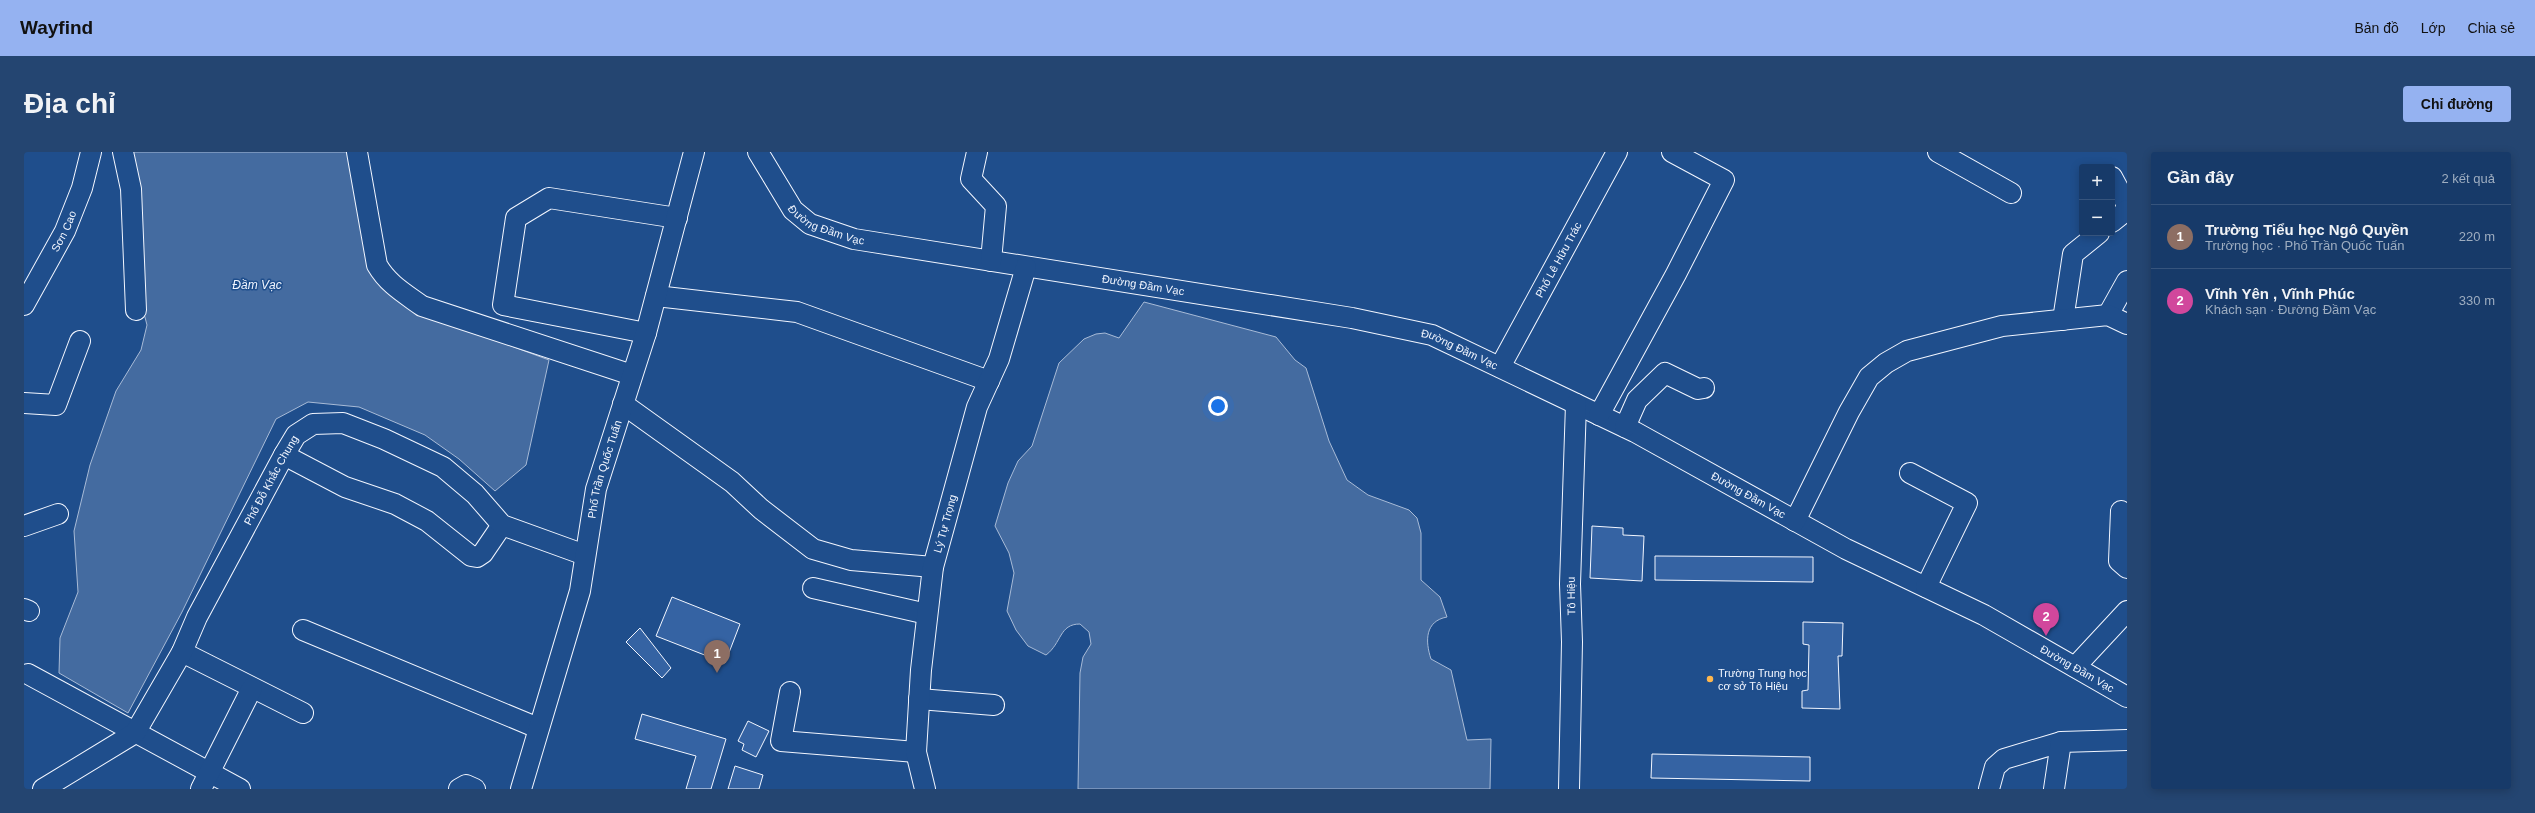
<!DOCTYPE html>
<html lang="vi">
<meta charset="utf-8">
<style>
:root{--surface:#173a69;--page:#244571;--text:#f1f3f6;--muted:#9eadc0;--line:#36547d;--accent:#95b2f1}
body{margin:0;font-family:Helvetica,sans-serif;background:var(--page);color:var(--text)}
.controls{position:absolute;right:12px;top:12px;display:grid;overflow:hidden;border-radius:4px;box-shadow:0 2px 10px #0003}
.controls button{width:36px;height:36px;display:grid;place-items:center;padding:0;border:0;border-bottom:1px solid var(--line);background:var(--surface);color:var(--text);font:20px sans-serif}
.you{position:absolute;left:1194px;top:254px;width:14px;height:14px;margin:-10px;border:3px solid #fff;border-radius:50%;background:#1a73e8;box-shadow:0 0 0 6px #1a73e833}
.badge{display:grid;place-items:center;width:26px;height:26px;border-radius:50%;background:var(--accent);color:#fff;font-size:13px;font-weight:700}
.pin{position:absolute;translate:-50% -33px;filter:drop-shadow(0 1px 2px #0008)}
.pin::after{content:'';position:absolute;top:21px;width:14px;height:12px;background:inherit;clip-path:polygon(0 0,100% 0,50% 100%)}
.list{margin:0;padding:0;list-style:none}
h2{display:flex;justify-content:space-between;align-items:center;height:52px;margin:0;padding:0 16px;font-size:17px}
h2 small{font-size:13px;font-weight:400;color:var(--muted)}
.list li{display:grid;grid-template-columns:26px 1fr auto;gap:12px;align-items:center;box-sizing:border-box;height:64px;padding:0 16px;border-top:1px solid var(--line)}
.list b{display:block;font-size:15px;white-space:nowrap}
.list p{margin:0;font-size:13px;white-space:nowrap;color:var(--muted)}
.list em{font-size:13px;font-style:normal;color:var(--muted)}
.map{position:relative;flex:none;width:2103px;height:637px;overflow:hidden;border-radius:4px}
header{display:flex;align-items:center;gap:24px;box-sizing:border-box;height:56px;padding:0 20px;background:var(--accent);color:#111}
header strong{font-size:19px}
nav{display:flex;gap:22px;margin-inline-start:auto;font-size:14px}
.intro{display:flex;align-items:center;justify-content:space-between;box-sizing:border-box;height:96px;padding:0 24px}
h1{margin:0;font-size:28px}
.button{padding:10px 18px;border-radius:4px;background:var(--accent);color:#111;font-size:14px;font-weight:700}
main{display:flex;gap:24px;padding:0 24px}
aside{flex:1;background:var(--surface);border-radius:4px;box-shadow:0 2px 10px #0003}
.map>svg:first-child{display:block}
.water{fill:#446ba0;stroke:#a8bbd7}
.building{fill:#3563a3;stroke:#f2f6ff}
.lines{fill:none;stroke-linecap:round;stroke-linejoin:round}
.minor-casing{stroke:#f2f6ff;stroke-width:22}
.minor{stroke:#1f4e8c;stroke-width:20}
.poi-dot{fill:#ffb74d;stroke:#1f4e8c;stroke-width:1.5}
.labels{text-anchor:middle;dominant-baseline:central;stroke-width:3;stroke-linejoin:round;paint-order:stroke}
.street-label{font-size:11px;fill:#f2f6ff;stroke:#1f4e8c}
.poi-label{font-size:11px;fill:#f2f6ff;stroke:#1f4e8c;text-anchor:start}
.water-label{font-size:12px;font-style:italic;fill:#f2f6ff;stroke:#1f4e8c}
</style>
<header>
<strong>Wayfind</strong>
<nav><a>Bản đồ</a><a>Lớp</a><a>Chia sẻ</a></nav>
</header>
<div class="intro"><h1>Địa chỉ</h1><a class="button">Chỉ đường</a></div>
<main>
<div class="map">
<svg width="2103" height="637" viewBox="0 0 2103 637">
<rect width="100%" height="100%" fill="#1f4e8c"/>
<!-- water -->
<path class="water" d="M108,0H325L341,85L395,160L525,208L502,313L471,339L435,307L401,283L335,255L284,250L252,267L158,460L104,561L35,521L36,486L54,440L50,379L66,313L92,239L117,198L123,173L117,150Z
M1120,150L1252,185L1271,208L1282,216L1305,289L1323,328L1344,343L1385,358L1393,366L1397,381V428L1416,445L1423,465C1401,469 1401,489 1407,507L1427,518L1443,588L1467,587L1466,637H1054L1056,521L1059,505L1067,492L1065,480L1056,472C1035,472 1038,491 1022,503L1004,494L992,478L983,459L990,421L985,401L971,374L984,331L994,309L1008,294L1035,211L1060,187L1072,182L1081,181L1095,186Z"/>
<!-- building -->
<path class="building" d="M1568,374L1599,376V383L1620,384L1618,429L1566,426Z
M1631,404L1789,405V430L1631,428Z
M648,445L716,472L701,511L632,484Z
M1779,470L1819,471L1818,504H1814L1816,557L1778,556V539L1784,538L1785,493L1779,492Z
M616,476L647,516L638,526L602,490Z
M618,562L702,587L687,637H662L672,604L611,587Z
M724,569L745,579L732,605L718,598L720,592L714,589Z
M1628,602L1786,605V629L1627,626Z
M711,614L739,623L735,637H704Z"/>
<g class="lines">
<defs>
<g id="minor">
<path d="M99,0L107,37L112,158"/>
<path d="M333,0L353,113C364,132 380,141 398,154L608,223"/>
<path id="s1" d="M734,0L769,58L786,72L830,87L1328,166L1408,183L1611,280L1822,397L1960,463L2103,545"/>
<path d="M953,0L947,27L972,54L967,109"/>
<path d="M1914,0L1987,41"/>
<path d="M2088,25L2103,53"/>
<path d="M2088,70L2103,58"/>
<path d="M632,144L773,160L965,229"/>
<path id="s2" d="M0,153L41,79L58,36L67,0"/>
<path d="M2084,163L2103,129"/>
<path d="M2039,168L2049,102L2075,81"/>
<path d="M622,181L479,153L492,66L525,46L653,66"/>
<path id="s3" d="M1476,215L1593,0"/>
<path d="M0,251L32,253L56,189"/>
<path d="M599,252L708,330L737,357L789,397L827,408L909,415"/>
<path d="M1575,263L1652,122L1700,28L1648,0"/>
<path d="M1601,275L1613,248L1641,221L1674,237L1680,236"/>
<path d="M260,303L321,335L371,352L403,369L447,404L453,405L459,401L478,373"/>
<path d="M1886,321L1943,351L1902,435"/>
<path d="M2097,359L2095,409L2103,416"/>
<path d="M1771,369L1825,260L1845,225L1862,211L1883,199L1978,174L2084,163L2103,172"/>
<path d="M0,374L34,362"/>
<path d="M789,436L903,462"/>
<path d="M0,457L5,459"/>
<path d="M279,478L514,576"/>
<path d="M158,500L279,561"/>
<path d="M2051,515L2103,459"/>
<path d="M4,522L216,637"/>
<path d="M766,540L757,589L892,600"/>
<path d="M895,547L970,553"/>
<path id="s4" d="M19,637L111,581L158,500L173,465L260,303L272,283L289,272L319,271L360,287L419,315L451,342L478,373L561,403"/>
<path d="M177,637L228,536"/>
<path d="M435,637L442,633L451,637"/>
<path id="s5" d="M497,637L556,439L572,337L622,181L670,0"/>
<path id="s6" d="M901,637L892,600L897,518L909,415L953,255L975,207L1002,115"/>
<path d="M1545,637L1548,490L1546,432L1552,252"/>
<path d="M1965,637L1971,615L1980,607L2037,590"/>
<path d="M2030,637L2037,590L2103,588"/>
</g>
</defs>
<!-- minor casing -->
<use href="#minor" class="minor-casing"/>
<!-- minor -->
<use href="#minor" class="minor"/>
</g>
<!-- markers -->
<circle class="poi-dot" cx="1686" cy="527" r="4"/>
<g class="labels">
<!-- street labels -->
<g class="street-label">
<text stroke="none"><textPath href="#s1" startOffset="105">Đường Đầm Vạc</textPath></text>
<text stroke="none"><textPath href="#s2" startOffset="84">Sơn Cao</textPath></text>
<text stroke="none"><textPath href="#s3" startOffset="122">Phố Lê Hữu Trác</textPath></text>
<text stroke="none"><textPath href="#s1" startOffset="429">Đường Đầm Vạc</textPath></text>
<text stroke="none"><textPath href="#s1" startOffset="753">Đường Đầm Vạc</textPath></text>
<text stroke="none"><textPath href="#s5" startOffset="331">Phố Trần Quốc Tuấn</textPath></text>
<text stroke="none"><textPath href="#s4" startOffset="395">Phố Đỗ Khắc Chung</textPath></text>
<text stroke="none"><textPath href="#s1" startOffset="1077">Đường Đầm Vạc</textPath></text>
<text stroke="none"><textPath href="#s6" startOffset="269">Lý Tự Trọng</textPath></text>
<text transform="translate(1547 444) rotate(-91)">Tô Hiệu</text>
<text stroke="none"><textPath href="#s1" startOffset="1449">Đường Đầm Vạc</textPath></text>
</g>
<!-- poi labels -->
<g class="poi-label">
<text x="1694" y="521">Trường Trung học<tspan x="1694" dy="13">cơ sở Tô Hiệu</tspan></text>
</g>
<!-- water labels -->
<g class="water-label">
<text x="233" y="133">Đầm Vạc</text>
</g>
</g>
</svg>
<div class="controls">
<button>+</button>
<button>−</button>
</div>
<div class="you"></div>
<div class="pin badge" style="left:693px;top:521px;background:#8d6e63">1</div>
<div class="pin badge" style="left:2022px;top:484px;background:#d1479c">2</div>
</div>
<aside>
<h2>Gần đây<small>2 kết quả</small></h2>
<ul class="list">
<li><span class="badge" style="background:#8d6e63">1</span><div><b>Trường Tiểu học Ngô Quyền</b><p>Trường học · Phố Trần Quốc Tuấn</p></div><em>220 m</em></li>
<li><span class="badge" style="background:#d1479c">2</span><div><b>Vĩnh Yên , Vĩnh Phúc</b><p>Khách sạn · Đường Đầm Vạc</p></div><em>330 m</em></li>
</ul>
</aside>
</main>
